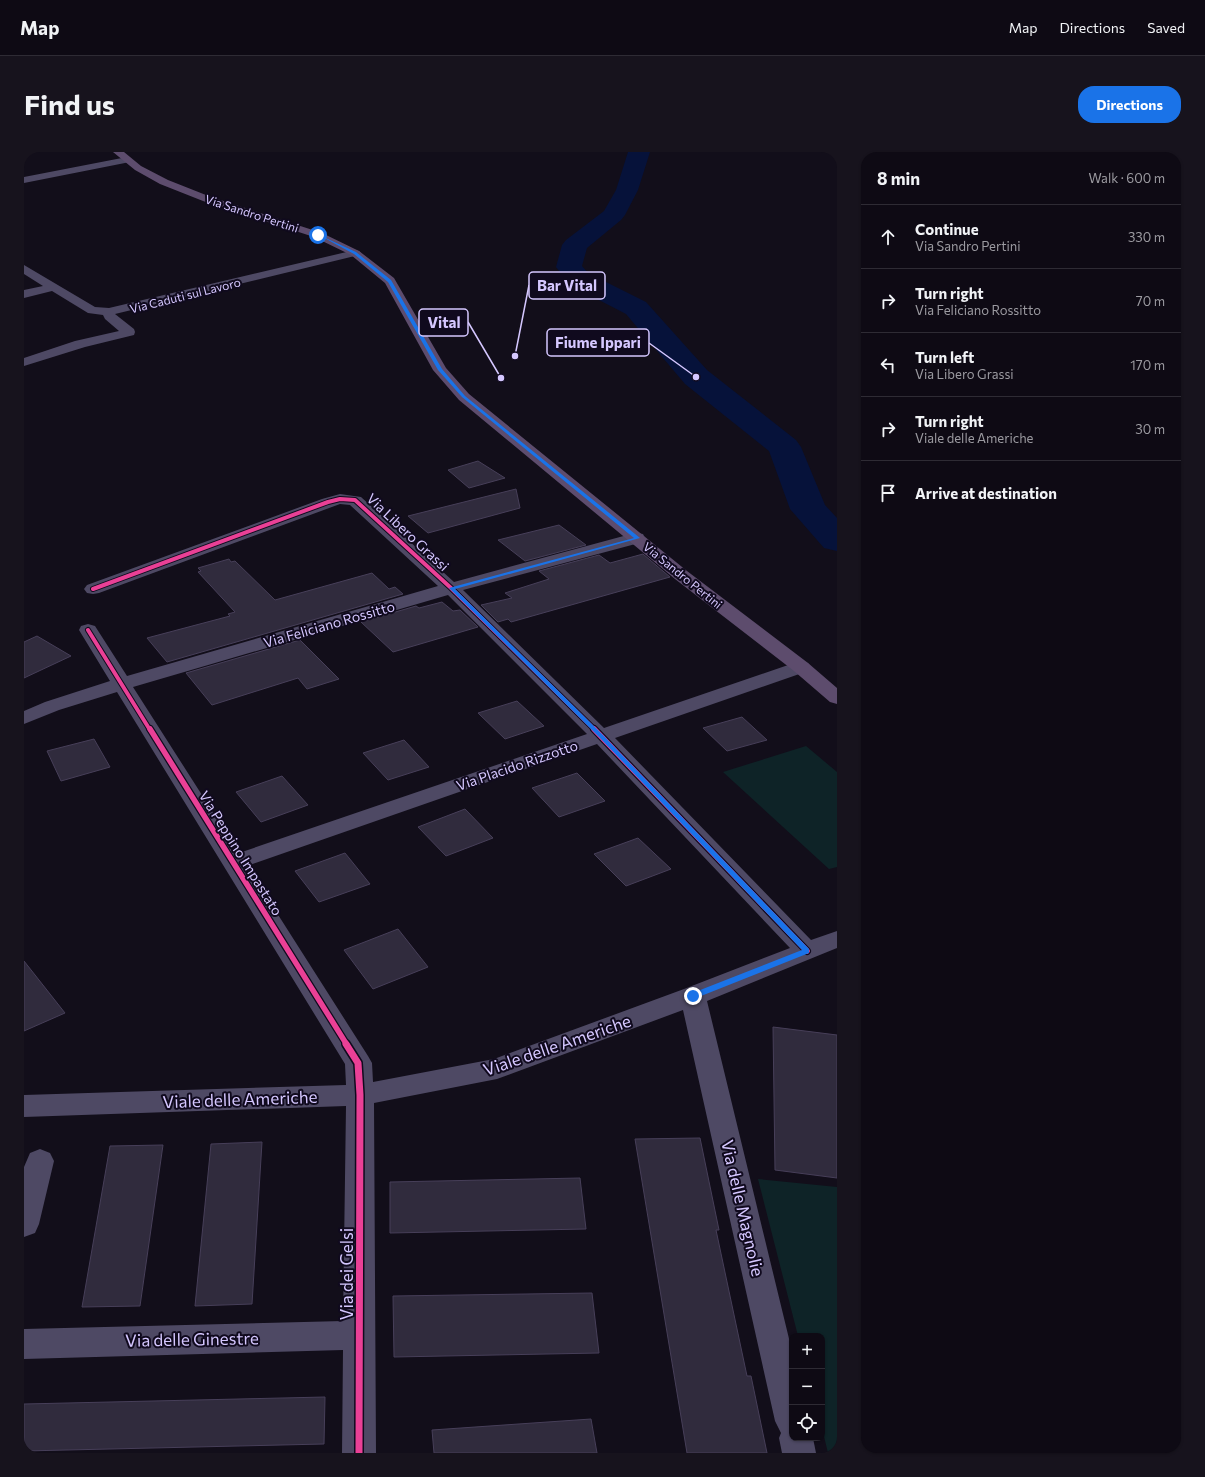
<!DOCTYPE html>
<meta charset="utf-8">
<style>
:root{--surface:#0e0a14;--page:#17131d;--text:#f1f3f6;--muted:#9b9aa0;--line:#2e2b34;--accent:#1a73e8}
body{margin:0;font-family:Commissioner,sans-serif;background:var(--page);color:var(--text)}
.controls{position:absolute;right:12px;bottom:12px;display:grid;overflow:hidden;border-radius:8px;box-shadow:0 1px 3px #0004}
.controls button{width:36px;height:36px;display:grid;place-items:center;padding:0;border:0;border-bottom:1px solid var(--line);background:var(--surface);color:var(--text);font:20px sans-serif}
.stop{position:absolute;width:12px;height:12px;margin:-9px;border:3px solid #1a73e8;border-radius:50%;background:#fff}
.stop.end{background:#1a73e8;border-color:#fff;box-shadow:0 1px 4px #0008}
.list{margin:0;padding:0;list-style:none}
h2{display:flex;justify-content:space-between;align-items:center;height:52px;margin:0;padding:0 16px;font-size:17px}
h2 small{font-size:13px;font-weight:400;color:var(--muted)}
.list li{display:grid;grid-template-columns:26px 1fr auto;gap:12px;align-items:center;box-sizing:border-box;height:64px;padding:0 16px;border-top:1px solid var(--line)}
.list b{display:block;font-size:15px;white-space:nowrap}
.list p{margin:0;font-size:13px;white-space:nowrap;color:var(--muted)}
.list em{font-size:13px;font-style:normal;color:var(--muted)}
.icon{flex:none;width:22px;height:22px;fill:none;stroke:currentColor;stroke-width:2;stroke-linecap:round;stroke-linejoin:round}
.map{position:relative;flex:none;width:813px;height:1301px;overflow:hidden;border-radius:16px}
header{display:flex;align-items:center;gap:24px;box-sizing:border-box;height:56px;padding:0 20px;background:var(--surface);border-bottom:1px solid var(--line)}
header strong{font-size:19px}
nav{display:flex;gap:22px;margin-inline-start:auto;font-size:14px}
.intro{display:flex;align-items:center;justify-content:space-between;box-sizing:border-box;height:96px;padding:0 24px}
h1{margin:0;font-size:28px}
.button{padding:10px 18px;border-radius:16px;background:var(--accent);color:#fff;font-size:14px;font-weight:700}
main{display:flex;gap:24px;padding:0 24px}
aside{flex:1;background:var(--surface);border-radius:16px;box-shadow:0 1px 3px #0004}
.map>svg:first-child{display:block}
.green{fill:#0e2327}
.lines{fill:none;stroke-linecap:round;stroke-linejoin:round}
.river{fill:#06123a;fill-rule:evenodd}
.building{fill:#302b3d;stroke:#473f59}
.minor{fill:#4e4964;fill-rule:evenodd}
.major{fill:#5d4c6d;fill-rule:evenodd}
.cycleway-far2-casing{stroke:#100a1e;stroke-width:6}
.cycleway-far1-casing{stroke:#100a1e;stroke-width:8}
.cycleway-casing{stroke:#100a1e;stroke-width:10}
.cycleway-far2{stroke:#ea4096;stroke-width:4}
.cycleway-far1{stroke:#ea4096;stroke-width:5.5}
.cycleway{stroke:#ea4096;stroke-width:7}
.route{fill:#1a73e8}
.labels{text-anchor:middle;dominant-baseline:central;stroke-width:4;stroke-linejoin:round;paint-order:stroke}
.far-street-label{font-size:12px;fill:#d5c7ff;stroke:#100a1e}
.street-label{font-size:14px;fill:#d5c7ff;stroke:#100a1e}
.near-street-label{font-size:17px;fill:#d5c7ff;stroke:#100a1e}
.leader{fill:none;stroke:#d5c7ff;stroke-width:1.5}
.callout-dot{fill:#d5c7ff;stroke:#100a1e;stroke-width:1.5}
.callout{fill:#100a1e;stroke:#d5c7ff;stroke-width:1.5}
.callout-label{font-size:15px;text-anchor:middle;font-weight:bold;fill:#d5c7ff}
</style>
<header>
<strong>Map</strong>
<nav><a>Map</a><a>Directions</a><a>Saved</a></nav>
</header>
<div class="intro"><h1>Find us</h1><a class="button">Directions</a></div>
<main>
<div class="map">
<svg width="813" height="1301" viewBox="0 0 813 1301">
<rect width="100%" height="100%" fill="#120e1a"/>
<!-- green -->
<path class="green" d="M782,594L813,620V715L805,717L699,620Z
M734,1027L813,1035V1301H804L798,1276V1184H774Z"/>
<g class="lines">
<!-- river -->
<path class="river" d="M604,0H626L614,38L601,63L597,68L563,96L558,114L564,121L622,150L683,218L772,288L777,295L801,353L813,366V399L800,396L766,357L745,299L661,232L602,162L546,133L532,115L538,93L542,88L580,59L592,38Z"/>
</g>
<!-- building -->
<path class="building" d="M454,309L481,326L445,336L424,318Z
M492,337L496,356L404,381L384,364Z
M535,373L562,393L501,409L474,388Z
M619,402L646,425L487,470L484,467L474,470L457,453L488,446L481,441L525,427L515,419L575,403L586,411Z
M205,407L207,410L211,409L251,448L348,421L365,437L371,435L379,442L143,510L123,486L206,464L204,462L211,460L174,420L177,419L174,416Z
M418,450L429,459L436,458L454,475L369,500L337,470L392,454L395,456Z
M13,484L47,504L0,526V490Z
M276,488L315,527L283,537L274,526L188,553L162,521Z
M493,549L520,574L481,587L454,561Z
M718,565L743,588L703,599L679,576Z
M70,587L86,615L37,629L23,599Z
M380,588L405,615L364,628L339,601Z
M553,621L581,649L535,665L508,636Z
M258,624L284,653L237,670L212,640Z
M441,657L469,686L422,704L394,675Z
M614,686L647,717L602,734L570,702Z
M321,701L346,732L295,750L271,719Z
M374,777L404,815L349,837L320,798Z
M0,809L41,861L0,879Z
M749,875L813,883V1026L751,1018Z
M676,986L695,1078H692L723,1224H727L743,1301H663L611,987Z
M238,990L228,1152L171,1154L187,992Z
M139,993L116,1154L58,1155L86,994Z
M556,1026L562,1077L366,1081V1030Z
M568,1141L575,1201L370,1205L369,1144Z
M301,1245L300,1292L0,1299V1252Z
M567,1267L573,1301H410L408,1278Z"/>
<g class="lines">
<!-- minor -->
<path class="minor" d="M103,5L108,8L106,10L0,31V25Z
M331,98L335,99L337,101L335,103L91,162L110,177L111,180L110,183L61,195L0,214V206L51,189L95,179L81,167L79,163L64,161L28,139L0,146V138L19,134L0,122V113L71,155L85,156Z
M316,342L337,345L430,430L607,382L613,381L619,382L621,386L619,390L439,438L580,576L770,511L777,509L784,511L787,515L784,519L591,586L787,788L813,779V796L683,849L768,1199V1286H789L792,1301H758L755,1286L757,1281L751,1269L659,858L473,927L350,951L352,1301H318L319,1198L0,1207V1177L319,1169L322,954L0,965V943L322,933L321,912L93,540L35,558L0,572V559L21,550L86,529L55,478L57,474L64,472L71,474L103,524L414,434L326,353L316,352L75,441L69,442L63,441L60,437L63,433L298,347ZM424,443L563,582L215,701L109,535ZM573,592L766,796L660,837L470,907L349,930L348,911L344,904L223,714Z
M16,997L26,1001L30,1009L15,1072L11,1081L0,1085V1015L6,1001Z"/>
<!-- major -->
<path class="major" d="M89,0H100L117,14L144,28L187,45L298,81L335,99L370,126L422,216L445,242L663,419L784,511L813,536V552L806,550L770,519L651,427L435,248L409,218L361,131L327,103L290,85L179,49L136,32L111,18Z"/>
<defs>
<path id="cycleway-far2" d="M69,437L304,350L316,347L331,348L427,436L571,578
M64,478L126,578"/>
<path id="cycleway-far1" d="M126,577L323,893
M570,577L783,799"/>
<path id="cycleway" d="M322,892L334,911L336,943L335,1301"/>
</defs>
<!-- cycleway-far2 casing -->
<use href="#cycleway-far2" class="cycleway-far2-casing"/>
<!-- cycleway-far1 casing -->
<use href="#cycleway-far1" class="cycleway-far1-casing"/>
<!-- cycleway casing -->
<use href="#cycleway" class="cycleway-casing"/>
<!-- cycleway-far2 -->
<use href="#cycleway-far2" class="cycleway-far2"/>
<!-- cycleway-far1 -->
<use href="#cycleway-far1" class="cycleway-far1"/>
<!-- cycleway -->
<use href="#cycleway" class="cycleway"/>
</g>
<!-- route -->
<path class="route" d="M293,82L332,100L367,128L418,217L441,244L616,386L431,437L579,583L785,797V801L672,846H666V842L778,798L575,585L425,436L610,386L438,245L414,218L364,130L330,102Z"/>
<g class="labels">
<!-- far-street labels -->
<g class="far-street-label">
<text transform="translate(228 61) rotate(18)">Via Sandro Pertini</text>
<text transform="translate(161 143) rotate(-14)">Via Caduti sul Lavoro</text>
<text transform="translate(659 423) rotate(39)">Via Sandro Pertini</text>
</g>
<!-- street labels -->
<g class="street-label">
<text transform="translate(384 380) rotate(43)">Via Libero Grassi</text>
<text transform="translate(305 472) rotate(-16)">Via Feliciano Rossitto</text>
<text transform="translate(493 613) rotate(-19)">Via Placido Rizzotto</text>
<text transform="translate(217 701) rotate(58)">Via Peppino Impastato</text>
</g>
<!-- near-street labels -->
<g class="near-street-label">
<text transform="translate(533 893) rotate(-19)">Viale delle Americhe</text>
<text transform="translate(216 947) rotate(-2)">Viale delle Americhe</text>
<text transform="translate(719 1056) rotate(77)">Via delle Magnolie</text>
<text transform="translate(322 1122) rotate(-90)">Via dei Gelsi</text>
<text transform="translate(168 1187) rotate(-1)">Via delle Ginestre</text>
</g>
</g>
<!-- callouts -->
<path class="leader" d="M491 204L505 133M477 226L444 170M672 225L625 191"/>
<g class="callout-dot">
<circle cx="491" cy="204" r="4"/>
<circle cx="477" cy="226" r="4"/>
<circle cx="672" cy="225" r="4"/>
</g>
<g class="callout">
<rect x="505" y="120" width="76" height="27" rx="4"/>
<rect x="395" y="157" width="49" height="27" rx="4"/>
<rect x="523" y="177" width="102" height="27" rx="4"/>
</g>
<g class="callout-label">
<text x="543" y="139">Bar Vital</text>
<text x="420" y="176">Vital</text>
<text x="574" y="196">Fiume Ippari</text>
</g>
</svg>
<div class="controls">
<button>+</button>
<button>−</button>
<button><svg class="icon" aria-label="locate" viewBox="0 0 24 24"><circle cx="12" cy="12" r="6"/><path d="M12 2v4M12 18v4M2 12h4M18 12h4"/></svg></button>
</div>
<div class="stop" style="left:294px;top:83px"></div>
<div class="stop end" style="left:669px;top:844px"></div>
</div>
<aside>
<h2>8 min<small>Walk · 600 m</small></h2>
<ul class="list">
<li><svg class="icon" aria-label="ahead" viewBox="0 0 24 24"><path d="M12 20V5M6 11l6-6 6 6"/></svg><div><b>Continue</b><p>Via Sandro Pertini</p></div><em>330 m</em></li>
<li><svg class="icon" aria-label="right" viewBox="0 0 24 24"><path d="M7 20v-9h11M14 6l5 5-5 5"/></svg><div><b>Turn right</b><p>Via Feliciano Rossitto</p></div><em>70 m</em></li>
<li><svg class="icon" aria-label="left" viewBox="0 0 24 24"><path d="M17 20v-9H6M10 6l-5 5 5 5"/></svg><div><b>Turn left</b><p>Via Libero Grassi</p></div><em>170 m</em></li>
<li><svg class="icon" aria-label="right" viewBox="0 0 24 24"><path d="M7 20v-9h11M14 6l5 5-5 5"/></svg><div><b>Turn right</b><p>Viale delle Americhe</p></div><em>30 m</em></li>
<li><svg class="icon" aria-label="arrive" viewBox="0 0 24 24"><path d="M6 21V4h12l-3 4 3 4H6"/></svg><div><b>Arrive at destination</b></div></li>
</ul>
</aside>
</main>
